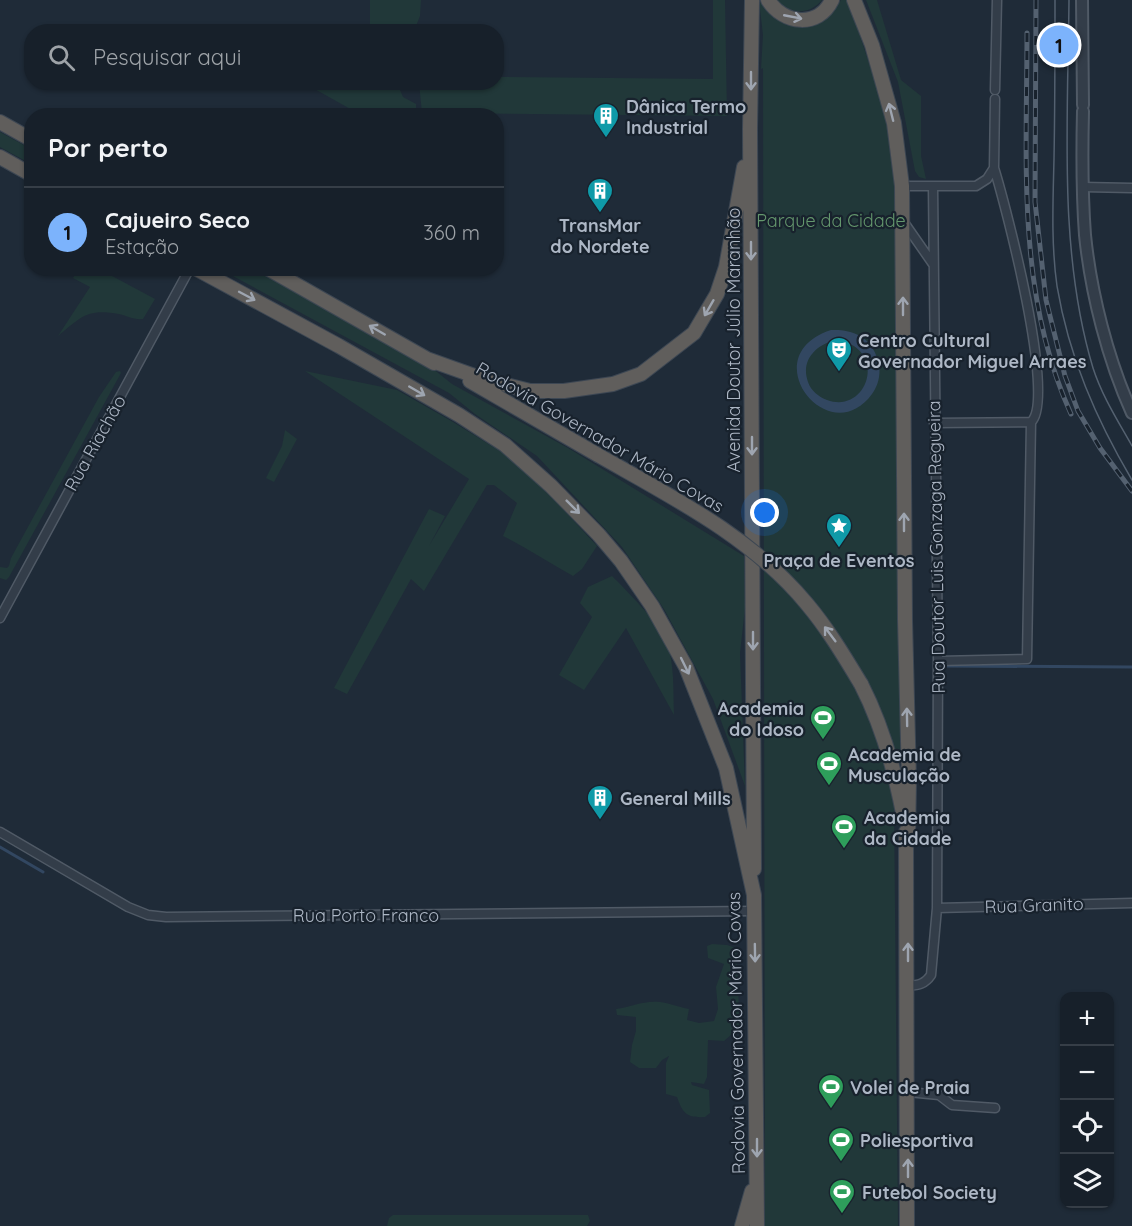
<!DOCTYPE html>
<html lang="pt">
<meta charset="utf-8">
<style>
:root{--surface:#17202a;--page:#202832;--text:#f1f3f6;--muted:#9ea3a8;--line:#363e47;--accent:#7cb3fc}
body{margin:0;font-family:Quicksand,sans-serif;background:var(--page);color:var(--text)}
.controls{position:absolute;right:18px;bottom:18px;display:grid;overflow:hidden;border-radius:12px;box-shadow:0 2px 4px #0004}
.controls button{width:54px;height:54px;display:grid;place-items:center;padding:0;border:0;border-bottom:2px solid var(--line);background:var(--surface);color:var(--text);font:30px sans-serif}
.you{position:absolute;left:765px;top:513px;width:21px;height:21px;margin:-15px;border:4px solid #fff;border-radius:50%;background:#1a73e8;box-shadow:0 0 0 9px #1a73e833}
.badge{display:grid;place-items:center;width:39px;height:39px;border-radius:50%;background:var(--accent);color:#111;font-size:20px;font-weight:700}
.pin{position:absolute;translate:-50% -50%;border:3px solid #fff;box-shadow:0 2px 6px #0006}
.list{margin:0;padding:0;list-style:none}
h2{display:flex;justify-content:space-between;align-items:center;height:78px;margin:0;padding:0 24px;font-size:26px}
h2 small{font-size:20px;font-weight:400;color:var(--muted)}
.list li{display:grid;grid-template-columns:39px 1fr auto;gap:18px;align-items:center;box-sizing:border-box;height:90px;padding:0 24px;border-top:2px solid var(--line)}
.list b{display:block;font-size:22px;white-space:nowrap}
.list p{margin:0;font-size:20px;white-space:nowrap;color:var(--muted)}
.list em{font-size:20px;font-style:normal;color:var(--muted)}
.icon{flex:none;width:33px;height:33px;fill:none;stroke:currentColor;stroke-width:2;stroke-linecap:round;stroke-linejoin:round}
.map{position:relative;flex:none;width:1132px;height:1226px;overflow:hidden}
.search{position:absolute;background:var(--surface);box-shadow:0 2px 4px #0004;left:24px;top:24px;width:480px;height:66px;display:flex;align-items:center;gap:15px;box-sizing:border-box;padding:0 21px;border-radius:24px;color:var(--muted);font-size:22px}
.panel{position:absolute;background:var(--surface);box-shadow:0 2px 4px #0004;left:24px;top:108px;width:480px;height:168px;border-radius:24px}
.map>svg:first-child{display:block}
.green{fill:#213839}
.water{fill:#324761;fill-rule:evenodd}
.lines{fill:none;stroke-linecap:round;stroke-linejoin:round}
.stream{stroke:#324761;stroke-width:3}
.minor-casing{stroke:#505a66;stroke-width:11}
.tertiary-casing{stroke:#505a66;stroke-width:14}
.trunk-casing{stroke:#3d4753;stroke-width:16}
.minor{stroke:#333d49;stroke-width:8}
.tertiary{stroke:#333d49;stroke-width:10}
.trunk{stroke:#605e5c;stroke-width:14}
.tram{stroke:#546170;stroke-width:1.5}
.rail-casing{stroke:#546170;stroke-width:5}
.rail{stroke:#18222d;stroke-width:3;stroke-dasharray:9;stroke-linecap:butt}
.trunk-bridge-casing{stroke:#3d4753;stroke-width:16;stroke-linecap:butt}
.trunk-bridge{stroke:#605e5c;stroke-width:14}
.oneway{stroke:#9ea5b0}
.labels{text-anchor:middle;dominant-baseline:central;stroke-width:4.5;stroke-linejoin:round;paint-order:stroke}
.poi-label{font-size:18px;font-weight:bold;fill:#adb7c5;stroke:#18222d;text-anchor:start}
.park-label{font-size:18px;fill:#64976d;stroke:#18222d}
.street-label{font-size:18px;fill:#adb7c5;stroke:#18222d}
</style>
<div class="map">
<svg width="1132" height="1226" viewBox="0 0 1132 1226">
<rect width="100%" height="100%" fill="#1f2b38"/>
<!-- green -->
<path class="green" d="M370,0H421L420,16L414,31H370Z
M713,0H725L727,116L422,113L419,83L496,82L497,77L713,79Z
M777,0H822C809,15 791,15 777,0Z
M841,0H848L891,129L897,177L901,743L894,803L898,1226H765L763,68L761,69L763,35L759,1L771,15L781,21L814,22L832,13Z
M866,0H877L901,80L921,96V156L926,179L919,177L915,171L898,82Z
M304,83H397L403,97L416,104V115H361Z
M0,132L31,149V164L0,147Z
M79,269H99L155,299L143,319C133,320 128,316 119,314C87,308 81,317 58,336L90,287L73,278Z
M220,269H252L276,282L432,368L452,384L568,448L744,556L745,608L740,653L745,786L713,699L664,609L622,547L537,456L475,414L449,393Z
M120,371L121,373L9,577L6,580L0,578V567L7,568L9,566L11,558L99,397L116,372Z
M305,371L397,390L453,422L513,459L550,495L597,546L582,569L573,576C549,563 527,548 503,536L517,503L494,485H487L424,591L411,579L347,694L334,688L429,509L445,516L429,546L469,479Z
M285,430L297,439L274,482L266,478L282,446Z
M612,576C625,589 660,624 666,640C675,664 673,690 674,715L626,628L584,690L559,675L592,617L580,603L588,587Z
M712,944L727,945L736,948L740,1027L724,1041L708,1040L707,1077L704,1084L691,1082L692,1085L709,1090L710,1113L705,1117C687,1118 683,1114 677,1097L666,1094V1063L669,1056L662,1060L656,1068H639L630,1062L632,1045L636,1031V1017L617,1015L616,1009C631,1007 644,1000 660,1002C669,1003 679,1007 689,1009L687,1020L699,1023L714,1021L718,1009L716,987L724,964L708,958L707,946Z
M393,1215H588L590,1221L587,1226H387L389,1218Z"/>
<!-- water -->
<path class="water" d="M831,330C851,329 869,336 876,355C882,368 880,383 872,394C829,453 752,356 831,330ZM838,340C889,350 867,415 827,400C819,397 811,391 808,382C800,360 817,343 838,340Z"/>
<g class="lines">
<!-- stream -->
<path class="stream" d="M947,666L1132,667
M0,847L43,872"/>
<defs>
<path id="minor" d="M995,90L997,0
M902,186H976L987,179L994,168L995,99
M1083,187L1132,188
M903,221L933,264
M934,423L1031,422
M0,618L190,268
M938,661L1027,659L1031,422C1057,400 1005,203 994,168
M0,832L128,907L148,915L166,917L754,911
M937,908L1132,903
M908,986C919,985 925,984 931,975L937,908L938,661L933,186
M908,1092L939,1095L952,1105L995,1108"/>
<path id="tertiary" d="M1082,0L1083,105
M1083,111C1082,152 1082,194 1085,235C1091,294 1108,360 1132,413"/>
<path id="trunk" d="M752,0L750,129L754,869
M768,0C783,24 818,29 832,0
M854,0L872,45L894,123L902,186L905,620L909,781L908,838
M0,122L32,140
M0,157L32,175
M195,268L339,346L459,415L505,445L551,486L599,535L621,561L652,606L686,667L726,768L754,895L757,1226
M267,268L434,363
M427,359L483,379L530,391H564L613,384L641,374L694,333L717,294L726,267L744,167
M470,381L598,455
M861,684C882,725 894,767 903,813
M906,832L907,1226
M742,1226L752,1191"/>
</defs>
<!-- minor casing -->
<use href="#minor" class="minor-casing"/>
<!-- tertiary casing -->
<use href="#tertiary" class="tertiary-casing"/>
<!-- trunk casing -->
<use href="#trunk" class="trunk-casing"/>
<!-- minor -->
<use href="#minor" class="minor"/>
<!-- tertiary -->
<use href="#tertiary" class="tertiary"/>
<!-- trunk -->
<use href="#trunk" class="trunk"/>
<!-- tram -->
<path class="tram" d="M1055,0C1055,53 1055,106 1054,159C1053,201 1051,244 1057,286C1069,357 1096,419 1132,480
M1069,0C1068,121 1058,252 1093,368C1102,396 1118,421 1132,446"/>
<defs>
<path id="rail" d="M1036,0L1035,202L1046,300L1065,376L1078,411L1100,448L1132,491
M1027,33C1027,162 1016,293 1071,414"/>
</defs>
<!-- rail casing -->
<use href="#rail" class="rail-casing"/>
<!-- rail -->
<use href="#rail" class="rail"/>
<defs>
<path id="trunk-bridge" d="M598,455C672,497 752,537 807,604C828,629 844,656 861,684"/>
</defs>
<!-- trunk-bridge casing -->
<use href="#trunk-bridge" class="trunk-bridge-casing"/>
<!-- trunk-bridge -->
<use href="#trunk-bridge" class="trunk-bridge"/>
</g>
<!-- one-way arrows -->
<defs><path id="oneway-shaft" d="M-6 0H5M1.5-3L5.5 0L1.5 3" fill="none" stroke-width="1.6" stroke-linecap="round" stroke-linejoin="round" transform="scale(1.5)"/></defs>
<g class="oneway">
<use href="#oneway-shaft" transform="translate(793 17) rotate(11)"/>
<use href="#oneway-shaft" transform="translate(751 81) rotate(90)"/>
<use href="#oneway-shaft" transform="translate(891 112) rotate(-104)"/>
<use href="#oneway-shaft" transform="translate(751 251) rotate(90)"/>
<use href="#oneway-shaft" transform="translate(247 296) rotate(28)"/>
<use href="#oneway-shaft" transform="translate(903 306) rotate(-90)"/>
<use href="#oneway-shaft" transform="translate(709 308) rotate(120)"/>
<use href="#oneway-shaft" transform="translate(377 330) rotate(-150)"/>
<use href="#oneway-shaft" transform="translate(417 391) rotate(30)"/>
<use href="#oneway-shaft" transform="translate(752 446) rotate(90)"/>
<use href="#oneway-shaft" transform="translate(573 507) rotate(45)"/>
<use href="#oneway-shaft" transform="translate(904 522) rotate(-90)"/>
<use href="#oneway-shaft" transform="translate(830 634) rotate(-127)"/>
<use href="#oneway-shaft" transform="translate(753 641) rotate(90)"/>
<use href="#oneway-shaft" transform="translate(685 666) rotate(64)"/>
<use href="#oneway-shaft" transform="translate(907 717) rotate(-91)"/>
<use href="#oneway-shaft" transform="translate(908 952) rotate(-90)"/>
<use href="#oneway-shaft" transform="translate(755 953) rotate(89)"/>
<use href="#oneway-shaft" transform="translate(757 1148) rotate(90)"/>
<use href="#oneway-shaft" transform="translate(908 1168) rotate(-90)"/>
</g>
<!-- icons -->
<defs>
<symbol id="building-pin" viewBox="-11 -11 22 30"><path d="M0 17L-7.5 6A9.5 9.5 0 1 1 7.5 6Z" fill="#0f9aa8" stroke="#18222d"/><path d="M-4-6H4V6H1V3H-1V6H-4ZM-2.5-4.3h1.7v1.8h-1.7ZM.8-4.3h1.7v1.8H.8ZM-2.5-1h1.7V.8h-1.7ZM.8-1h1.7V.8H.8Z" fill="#fff"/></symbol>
<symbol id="theatre-pin" viewBox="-11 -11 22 30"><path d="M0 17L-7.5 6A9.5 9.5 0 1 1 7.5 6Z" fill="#0f9aa8" stroke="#18222d"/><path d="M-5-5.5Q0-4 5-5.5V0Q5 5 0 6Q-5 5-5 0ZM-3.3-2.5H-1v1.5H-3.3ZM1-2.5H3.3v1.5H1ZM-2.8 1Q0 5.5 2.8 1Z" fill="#fff"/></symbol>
<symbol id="sight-pin" viewBox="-11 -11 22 30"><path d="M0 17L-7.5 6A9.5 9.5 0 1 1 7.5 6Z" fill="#0f9aa8" stroke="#18222d"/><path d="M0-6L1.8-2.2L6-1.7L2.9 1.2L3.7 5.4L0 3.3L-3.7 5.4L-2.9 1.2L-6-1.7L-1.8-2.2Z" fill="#fff"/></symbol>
<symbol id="stadium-pin" viewBox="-11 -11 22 30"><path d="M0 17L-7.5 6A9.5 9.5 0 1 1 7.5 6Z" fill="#2e9e5b" stroke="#18222d"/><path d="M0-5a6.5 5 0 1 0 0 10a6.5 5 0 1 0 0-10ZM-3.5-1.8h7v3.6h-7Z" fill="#fff"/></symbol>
</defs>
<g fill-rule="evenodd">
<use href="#building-pin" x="591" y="101" width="30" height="40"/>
<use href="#building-pin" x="585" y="176" width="30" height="40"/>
<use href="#theatre-pin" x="824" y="335" width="30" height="40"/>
<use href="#sight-pin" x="824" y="511" width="30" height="40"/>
<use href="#stadium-pin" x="808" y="703" width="30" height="40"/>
<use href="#stadium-pin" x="814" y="749" width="30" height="40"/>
<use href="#building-pin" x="585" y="783" width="30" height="40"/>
<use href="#stadium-pin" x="829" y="812" width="30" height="40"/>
<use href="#stadium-pin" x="816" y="1072" width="30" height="40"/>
<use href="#stadium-pin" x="826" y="1125" width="30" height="40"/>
<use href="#stadium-pin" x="827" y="1177" width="30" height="40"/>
</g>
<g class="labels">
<!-- poi labels -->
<g class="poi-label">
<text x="626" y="106">Dânica Termo<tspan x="626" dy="21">Industrial</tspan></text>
<text x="600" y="225" text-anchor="middle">TransMar<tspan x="600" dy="21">do Nordete</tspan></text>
<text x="858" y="340">Centro Cultural<tspan x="858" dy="21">Governador Miguel Arraes</tspan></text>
<text x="839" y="560" text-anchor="middle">Praça de Eventos</text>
<text x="804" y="708" text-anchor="end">Academia<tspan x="804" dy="21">do Idoso</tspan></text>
<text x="848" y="754">Academia de<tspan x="848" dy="21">Musculação</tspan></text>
<text x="620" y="798">General Mills</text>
<text x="864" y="817">Academia<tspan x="864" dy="21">da Cidade</tspan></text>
<text x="850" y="1087">Volei de Praia</text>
<text x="860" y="1140">Poliesportiva</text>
<text x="862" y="1192">Futebol Society</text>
</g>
<!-- park labels -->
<g class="park-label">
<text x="831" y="220">Parque da Cidade</text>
</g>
<!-- street labels -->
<g class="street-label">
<text transform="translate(733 340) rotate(-90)">Avenida Doutor Júlio Maranhão</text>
<text transform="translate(600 437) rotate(30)">Rodovia Governador Mário Covas</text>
<text transform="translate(95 443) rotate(-61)">Rua Riachão</text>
<text transform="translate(936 547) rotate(-91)">Rua Doutor Luis Gonzaga Regueira</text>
<text transform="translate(1034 905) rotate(-2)">Rua Granito</text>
<text x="366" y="915">Rua Porto Franco</text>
<text transform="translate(736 1033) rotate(-91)">Rodovia Governador Mário Covas</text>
</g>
</g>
</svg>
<div class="controls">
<button>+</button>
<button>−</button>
<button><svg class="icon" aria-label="locate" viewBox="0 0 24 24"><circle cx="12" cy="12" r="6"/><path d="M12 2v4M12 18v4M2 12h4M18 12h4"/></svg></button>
<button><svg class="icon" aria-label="layers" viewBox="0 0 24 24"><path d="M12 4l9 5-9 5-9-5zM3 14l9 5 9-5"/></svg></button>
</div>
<div class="you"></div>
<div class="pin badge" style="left:1059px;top:45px">1</div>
<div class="search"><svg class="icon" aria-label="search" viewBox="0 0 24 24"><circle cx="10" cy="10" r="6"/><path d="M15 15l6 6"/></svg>Pesquisar aqui</div>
<section class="panel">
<h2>Por perto<small></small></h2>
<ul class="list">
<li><span class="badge">1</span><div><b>Cajueiro Seco</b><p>Estação</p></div><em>360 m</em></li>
</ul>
</section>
</div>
